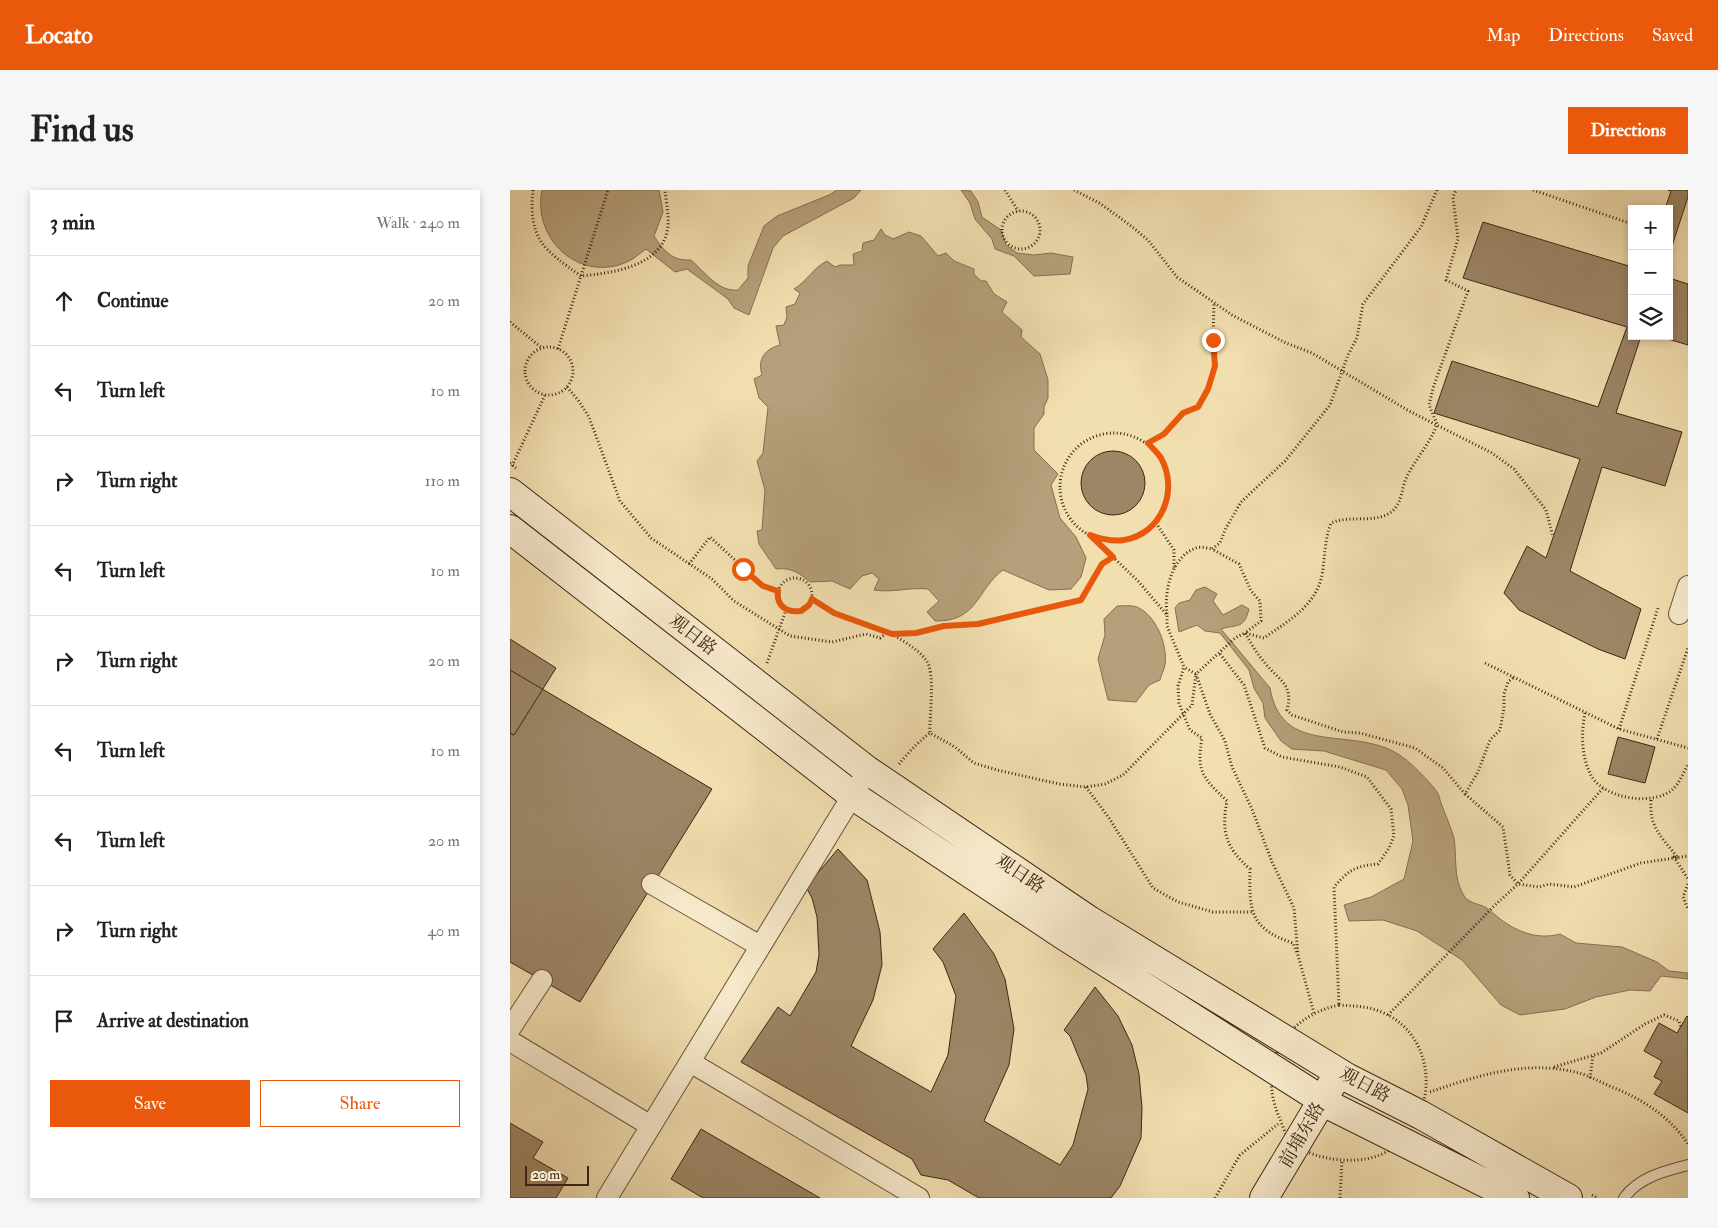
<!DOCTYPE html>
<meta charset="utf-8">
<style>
:root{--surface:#fff;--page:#f6f6f6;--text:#222;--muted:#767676;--line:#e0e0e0;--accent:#ea580c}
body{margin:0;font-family:"IM FELL Double Pica","Noto Serif SC",serif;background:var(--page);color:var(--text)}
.controls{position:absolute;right:15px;top:15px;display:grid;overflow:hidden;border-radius:0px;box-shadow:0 2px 8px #0003}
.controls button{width:45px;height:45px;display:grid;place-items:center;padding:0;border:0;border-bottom:1px solid var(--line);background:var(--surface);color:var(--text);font:25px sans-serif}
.scale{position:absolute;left:15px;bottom:12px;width:64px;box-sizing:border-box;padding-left:5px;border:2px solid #3f2615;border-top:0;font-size:14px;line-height:18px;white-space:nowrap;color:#3f2615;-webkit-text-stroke:4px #f7eacc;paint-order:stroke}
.stop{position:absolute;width:15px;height:15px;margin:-11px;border:4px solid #ea580c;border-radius:50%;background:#fff}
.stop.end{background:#ea580c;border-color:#fff;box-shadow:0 1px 5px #0008}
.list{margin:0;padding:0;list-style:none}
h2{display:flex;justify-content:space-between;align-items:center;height:65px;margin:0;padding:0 20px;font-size:21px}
h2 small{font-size:16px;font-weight:400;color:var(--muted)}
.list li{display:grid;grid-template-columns:32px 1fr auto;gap:15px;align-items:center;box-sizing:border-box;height:90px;padding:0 20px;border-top:1px solid var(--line)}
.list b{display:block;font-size:19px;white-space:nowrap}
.list em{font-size:16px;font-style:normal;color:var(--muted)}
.actions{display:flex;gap:10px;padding:15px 20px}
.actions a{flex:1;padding:11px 0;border:1px solid var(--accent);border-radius:0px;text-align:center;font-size:18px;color:var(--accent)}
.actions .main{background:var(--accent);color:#fff}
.icon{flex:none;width:28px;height:28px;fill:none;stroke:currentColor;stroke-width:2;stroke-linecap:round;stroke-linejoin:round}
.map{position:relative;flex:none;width:1178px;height:1008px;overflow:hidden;border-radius:0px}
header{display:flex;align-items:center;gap:30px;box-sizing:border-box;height:70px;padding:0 25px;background:var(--accent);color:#fff}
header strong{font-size:24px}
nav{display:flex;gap:28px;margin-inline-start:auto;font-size:18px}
.intro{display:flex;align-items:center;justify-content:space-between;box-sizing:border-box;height:120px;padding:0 30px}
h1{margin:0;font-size:35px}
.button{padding:12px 22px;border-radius:0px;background:var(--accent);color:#fff;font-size:18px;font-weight:700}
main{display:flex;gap:30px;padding:0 30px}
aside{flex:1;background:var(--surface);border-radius:0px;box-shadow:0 2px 8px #0003}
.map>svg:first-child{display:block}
.water{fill:#b5a07b;stroke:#866f52}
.building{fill:#9c8666;stroke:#3f2615}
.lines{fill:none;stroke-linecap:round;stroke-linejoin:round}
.lane-casing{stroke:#6c543c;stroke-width:12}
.street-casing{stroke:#6c543c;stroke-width:22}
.secondary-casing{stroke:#3f2615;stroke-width:30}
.path{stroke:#3f2615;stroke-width:3;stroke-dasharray:1 2.5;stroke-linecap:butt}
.lane{stroke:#f7eacc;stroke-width:10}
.street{stroke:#f7eacc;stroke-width:20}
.secondary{stroke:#f7eacc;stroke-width:28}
.route{stroke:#ea580c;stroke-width:6}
.labels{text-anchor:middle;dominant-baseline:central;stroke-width:5;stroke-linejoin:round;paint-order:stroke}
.street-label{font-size:18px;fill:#3f2615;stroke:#f7eacc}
</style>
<header>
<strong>Locato</strong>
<nav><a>Map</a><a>Directions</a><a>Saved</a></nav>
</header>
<div class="intro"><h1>Find us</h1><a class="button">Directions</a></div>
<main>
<aside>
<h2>3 min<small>Walk · 240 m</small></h2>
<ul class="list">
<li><svg class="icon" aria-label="ahead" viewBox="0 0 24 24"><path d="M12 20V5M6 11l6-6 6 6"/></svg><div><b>Continue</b></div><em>20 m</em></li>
<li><svg class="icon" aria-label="left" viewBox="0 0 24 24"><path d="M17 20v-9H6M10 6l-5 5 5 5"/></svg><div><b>Turn left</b></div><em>10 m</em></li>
<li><svg class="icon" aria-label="right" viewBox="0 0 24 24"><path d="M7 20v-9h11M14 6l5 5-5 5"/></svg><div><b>Turn right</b></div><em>110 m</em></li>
<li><svg class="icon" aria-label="left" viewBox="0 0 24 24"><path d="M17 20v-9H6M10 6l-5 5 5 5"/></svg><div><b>Turn left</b></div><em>10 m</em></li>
<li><svg class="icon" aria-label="right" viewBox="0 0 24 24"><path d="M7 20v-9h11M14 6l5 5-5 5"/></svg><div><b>Turn right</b></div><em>20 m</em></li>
<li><svg class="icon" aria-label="left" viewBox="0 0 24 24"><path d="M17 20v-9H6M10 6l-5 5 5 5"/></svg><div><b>Turn left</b></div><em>10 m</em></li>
<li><svg class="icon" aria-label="left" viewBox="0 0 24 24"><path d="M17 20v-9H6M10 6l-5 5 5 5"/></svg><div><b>Turn left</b></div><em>20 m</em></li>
<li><svg class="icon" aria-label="right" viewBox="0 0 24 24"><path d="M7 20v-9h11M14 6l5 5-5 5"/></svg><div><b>Turn right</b></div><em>40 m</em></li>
<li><svg class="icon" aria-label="arrive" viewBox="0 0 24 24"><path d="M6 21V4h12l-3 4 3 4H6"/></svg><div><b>Arrive at destination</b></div></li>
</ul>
<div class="actions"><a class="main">Save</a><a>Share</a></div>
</aside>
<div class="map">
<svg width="1178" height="1008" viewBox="0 0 1178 1008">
<rect width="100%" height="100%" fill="#f2dfb0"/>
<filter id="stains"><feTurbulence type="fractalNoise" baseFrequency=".004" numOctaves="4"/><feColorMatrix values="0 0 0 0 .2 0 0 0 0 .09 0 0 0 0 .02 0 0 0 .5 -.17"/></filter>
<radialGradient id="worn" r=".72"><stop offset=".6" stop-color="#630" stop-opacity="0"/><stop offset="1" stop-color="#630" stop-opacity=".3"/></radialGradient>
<!-- water -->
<path class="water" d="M32,0H149L153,22L144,46C154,61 162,71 181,70C195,82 208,102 228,100L238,88V76L254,36L267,26L319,5L327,0H351L344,8L273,46L263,58L239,125L224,118L218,109L177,79L165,82L136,59C130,63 124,69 117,72C69,93 22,49 32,0Z
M451,0L461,1L468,12L472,27L491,40L496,55L507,63L524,65L541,63L563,67L560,84L524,86L504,66L485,59L482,49L465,29L460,13Z
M371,39L375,45L383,49L399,42L411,46L428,66L436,63L444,71L464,79V84L471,91H476L484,104L497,112L492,122L512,140L511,147L530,164L538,190V208L534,217V224L524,238V260L548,284L541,295L550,328L566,347L576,368L571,387L561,399L539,400L493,380C467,399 468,432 425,431L417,422L429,411L418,399C399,397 382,403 364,400L369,389L362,383L352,386L340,399L322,391L300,392C289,383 281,377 266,379L249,354L247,341L252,340L255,300L247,271L253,263L258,217L249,208L244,189L252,185C247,169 255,159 270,155L266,136L274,135L277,127L276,117L285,114L290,103L284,99C297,91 303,78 317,71L325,77L330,75H344L343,64L352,61L353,53L364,50Z
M695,397L707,404L703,411L713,425L732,415L739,419C734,439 728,434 711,439L760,498C771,562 829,540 876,558C895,565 912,584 925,599C929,603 930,611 932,616C936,626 941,638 944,648C947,667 943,686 953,704C957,713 967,713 975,717C980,720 985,725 990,729C1008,742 1027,750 1050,744L1066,753L1112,757L1147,772L1159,781L1178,783V789L1151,786L1140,801L1120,800L1086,807L1055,819L1010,825L991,815L952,770L907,741L873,730L839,731L834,715L861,707L894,689L903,651L898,615L892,599L876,580L814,561L782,559L771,551L755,528L753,513L744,498L739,480L710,443L695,441L687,435L669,442L665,418L669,413L680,410L686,400Z
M607,416C613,416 622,415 627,417C646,425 658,455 655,475C654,480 651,485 650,490L639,495L626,512L598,510L588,469L595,445L594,429Z"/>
<!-- building -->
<path class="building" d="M1158,0H1178V7L1159,65V19H1155L1161,1Z
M973,32L1122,77V146H1131L1106,223L1172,242L1155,296L1092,277L1060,381L1131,419L1115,469L1088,459L1009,420L994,403L1017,356L1036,368L1070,269L924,223L942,171L1088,217L1117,137L953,88Z
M1159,88L1178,94V155L1148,146H1159Z
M571 293a32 32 0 1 1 64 0a32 32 0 1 1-64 0Z
M0,449L46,478L4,545L0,543Z
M0,480L202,599L70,812L0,772Z
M1108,547L1145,557L1135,593L1098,584Z
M328,659L357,690L370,742L372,775L363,810L341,856L421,902L438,865L446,806L433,772L423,759L454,723L484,764L495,789L504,839L499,875L474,931L550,975L563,955L578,899L576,885L560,846L554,840L585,797L608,826L622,855L629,884L632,918L631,948L610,996L601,1008H469L438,990L411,985L402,969L231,872L268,817L280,826L306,782L309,765L307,727L302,708L296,697Z
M1177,826L1178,827V923L1144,904L1152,891L1144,887L1152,871L1134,861L1149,833L1167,843Z
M0,933L33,952L23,968L58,988L46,1008H0Z
M191,939L310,1008H193L161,989Z"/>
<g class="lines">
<defs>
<path id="lane" d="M1114,1008C1129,987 1155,981 1178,975"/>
<path id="street" d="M1169,424L1178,396
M142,694L250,756
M0,839L32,790
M0,851L141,936
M180,872L409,1008
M97,1008L350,593"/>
<path id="secondary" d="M0,302L357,580L579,730L838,888L911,925L1058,1008
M0,339L342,605L553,745L823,917L1005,1008
M754,1008L822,894"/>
</defs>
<!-- lane casing -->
<use href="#lane" class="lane-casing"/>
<!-- street casing -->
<use href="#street" class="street-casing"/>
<!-- secondary casing -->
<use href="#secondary" class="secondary-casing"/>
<!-- path -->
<path class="path" d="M23,0C18,49 34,60 71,86C103,83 155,76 158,35C159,24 156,11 155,0
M495,0L508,21
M564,0L591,14L621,36L638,50L667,87L722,125L776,153L802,163L899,221L982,263L1004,279L1036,320L1043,347
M927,0L911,37L853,114L847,148L838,165L820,215L775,271L731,312L716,338L710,353L702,359L729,374L741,401L750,411L751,431L735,443C741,453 747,464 755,473C769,491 784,494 777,520L782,525L833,542L850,543L905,558L933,578L955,604
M1023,0L1122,34
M492 40a19 19 0 1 1 38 0a19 19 0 1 1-38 0Z
M0,132L32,158
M15 181a24 24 0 1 1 48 0a24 24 0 1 1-48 0Z
M48,159L98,0
M57,197L68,210L79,227L110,311L141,348L202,389L224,411L280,446L322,452L356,444L370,448L378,442C390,449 407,458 416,470C426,483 419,526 420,543
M550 297a54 54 0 1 1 108 0a54 54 0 1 1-108 0Z
M638,253L654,244L673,223L688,217L698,199L705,176L703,150L704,113
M0,273L6,278
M2,276L35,205
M646,333L664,360V379
M580,345L628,391L657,425V436L674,477L668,496L669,513L680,540L692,548C686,582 693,588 717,611C711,642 716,658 740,679C739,721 740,739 783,753L787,763
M179,374L200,347L253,396L268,401
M268 405a17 17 0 1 1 34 0a17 17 0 1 1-34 0Z
M302,409L324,423L378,442
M657,424C654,402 661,367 686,358C690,356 697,358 702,359
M382,444L406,443L434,436L468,434L571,410L592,374L603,367
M710,464L734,495L755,558L772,567L830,577L857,587L881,619L884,646L879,658L868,674C845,676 839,680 824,697L829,815
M257,473L276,420
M975,473L1109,539L1178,558
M1003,488L998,492L994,504V518L990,540L980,550L968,582L955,604L993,637L1000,685L1008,694L1029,697L1039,694L1064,697L1131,673L1178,666
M1075,523C1071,543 1071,568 1082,587C1096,609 1142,616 1162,600C1169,594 1174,582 1178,574
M1109,539L1148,418
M1147,549L1178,458
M389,574C397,564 408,552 420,543L445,557L464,573L487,580L549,594L576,597L595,594L613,585L682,515L686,484L674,477
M576,597L599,628L643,698L668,712L703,722H743
M1141,610C1139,638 1152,647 1168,668L1164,667L1178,689
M1178,694L1173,707L1178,719
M829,815C843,816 856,816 869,821C939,847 928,955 856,969C833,973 793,968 778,947C774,942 772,933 769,927C747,875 774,827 829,815Z
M804,823L788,765L784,718L762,672L742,619L722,577L715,551L700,524L686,484L725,448L735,443L754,448C781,429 809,414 813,379C815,363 815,349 821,333C839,325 861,333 878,324C891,317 891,303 895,291C903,271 920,255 927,234L919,215L923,198L958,101L936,90L948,49L943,7L946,0
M878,825L984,716L1008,694L1094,597
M1044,877L1091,863L1135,834L1154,825L1169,831L1171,837
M1080,888L1083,865
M920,902C966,886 1015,870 1065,882C1079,885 1093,894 1107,899C1135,911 1161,928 1178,954
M1082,1005L1088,1008
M705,1008L730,965L768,934
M830,1008L832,970"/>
<!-- lane -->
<use href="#lane" class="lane"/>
<!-- street -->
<use href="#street" class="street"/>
<!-- secondary -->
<use href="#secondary" class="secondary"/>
</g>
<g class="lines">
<!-- route -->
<path class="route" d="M233,379L253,396L268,401C266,416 277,423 291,421L299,415L302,409L324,423L382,444L406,443L434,436L468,434L571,410L592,374L603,367L580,345C591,349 603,352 614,350C652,344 669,300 651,268C648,263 642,258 638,253L654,244L673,223L688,217L698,199L705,176L703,150"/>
</g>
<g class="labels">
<!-- street labels -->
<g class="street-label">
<text transform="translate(183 445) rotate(38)">观日路</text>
<text transform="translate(510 684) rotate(34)">观日路</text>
<text transform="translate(855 895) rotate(28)">观日路</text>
<text transform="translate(792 945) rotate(-60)">前埔东路</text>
</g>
</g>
<rect width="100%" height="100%" filter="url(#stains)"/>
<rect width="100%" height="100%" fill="url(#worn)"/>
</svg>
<div class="controls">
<button>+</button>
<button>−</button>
<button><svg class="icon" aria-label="layers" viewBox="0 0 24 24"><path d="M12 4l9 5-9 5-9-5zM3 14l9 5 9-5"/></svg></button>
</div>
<div class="scale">20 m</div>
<div class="stop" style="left:233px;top:379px"></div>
<div class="stop end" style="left:703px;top:150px"></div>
</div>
</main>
